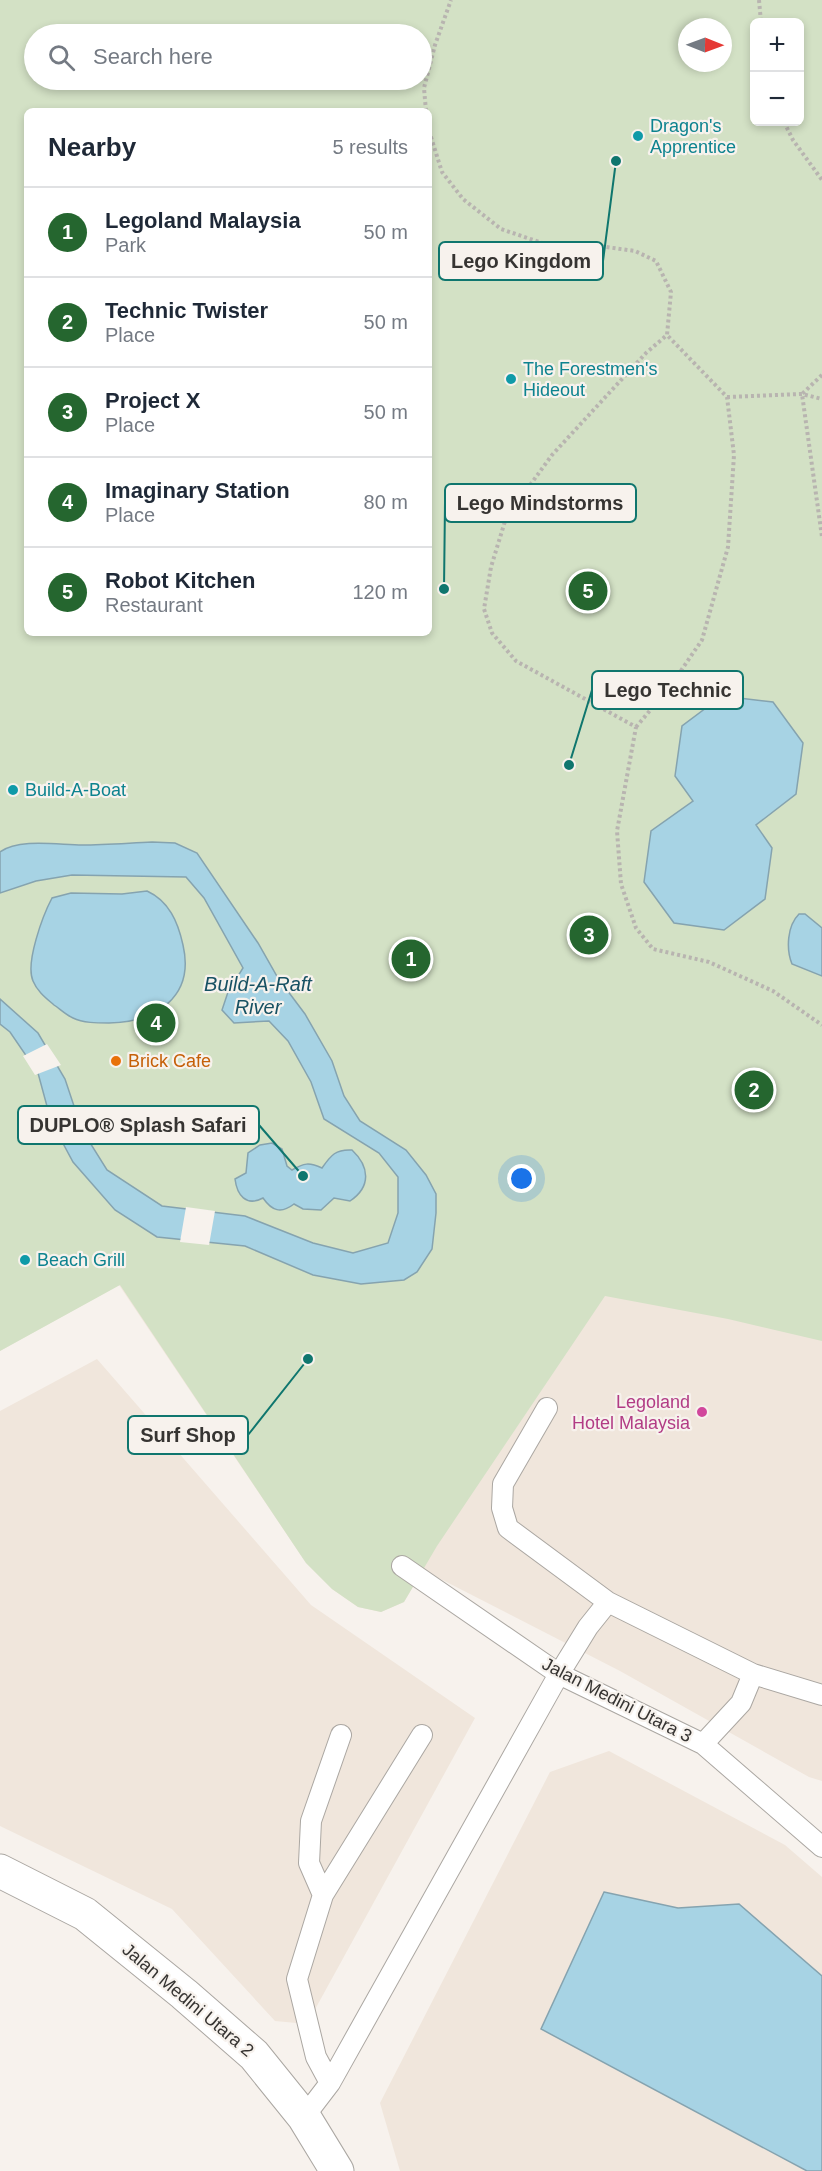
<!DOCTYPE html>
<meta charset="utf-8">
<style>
:root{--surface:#fff;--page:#f6f6f7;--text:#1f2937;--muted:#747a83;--line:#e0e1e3;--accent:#25662f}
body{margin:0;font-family:Helvetica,sans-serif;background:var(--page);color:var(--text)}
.controls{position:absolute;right:18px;top:18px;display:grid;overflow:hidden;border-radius:9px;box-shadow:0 3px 9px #0003}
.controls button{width:54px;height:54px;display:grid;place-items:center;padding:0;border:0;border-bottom:2px solid var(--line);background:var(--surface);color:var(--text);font:30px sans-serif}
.compass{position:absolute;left:678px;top:18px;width:54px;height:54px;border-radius:50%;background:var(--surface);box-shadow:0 3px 9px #0003;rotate:91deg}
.you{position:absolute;left:522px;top:1179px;width:21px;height:21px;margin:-15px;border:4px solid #fff;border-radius:50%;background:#1a73e8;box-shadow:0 0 0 9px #1a73e833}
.badge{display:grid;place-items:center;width:39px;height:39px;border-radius:50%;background:var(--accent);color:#fff;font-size:20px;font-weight:700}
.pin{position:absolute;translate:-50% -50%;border:3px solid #fff;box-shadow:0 2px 6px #0006}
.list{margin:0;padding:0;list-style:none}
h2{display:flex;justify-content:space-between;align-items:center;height:78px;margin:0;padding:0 24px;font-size:26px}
h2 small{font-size:20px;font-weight:400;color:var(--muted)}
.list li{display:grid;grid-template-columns:39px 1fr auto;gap:18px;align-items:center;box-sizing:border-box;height:90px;padding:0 24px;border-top:2px solid var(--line)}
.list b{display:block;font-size:22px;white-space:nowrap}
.list p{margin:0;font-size:20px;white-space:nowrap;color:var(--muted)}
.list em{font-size:20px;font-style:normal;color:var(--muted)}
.icon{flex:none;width:33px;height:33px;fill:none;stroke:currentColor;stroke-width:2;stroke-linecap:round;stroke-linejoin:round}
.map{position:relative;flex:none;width:822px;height:2171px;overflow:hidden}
.search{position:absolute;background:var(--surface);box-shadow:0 3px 9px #0003;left:24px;top:24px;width:408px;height:66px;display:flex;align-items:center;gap:15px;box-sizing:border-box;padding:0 21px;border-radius:33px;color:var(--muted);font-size:22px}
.panel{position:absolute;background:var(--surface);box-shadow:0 3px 9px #0003;left:24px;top:108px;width:408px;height:528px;border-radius:9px}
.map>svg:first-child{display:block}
.built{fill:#f0e6dc}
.green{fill:#d3e1c5;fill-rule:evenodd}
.water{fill:#a7d3e4;stroke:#85a3af;stroke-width:1.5}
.pier{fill:#f7f2ed}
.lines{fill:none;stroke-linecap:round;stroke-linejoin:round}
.service-casing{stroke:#aba7a2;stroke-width:22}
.minor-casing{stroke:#aba7a2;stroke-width:35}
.path{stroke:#b8b4b0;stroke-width:4;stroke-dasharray:3 3;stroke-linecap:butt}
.service{stroke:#fff;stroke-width:20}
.minor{stroke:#fff;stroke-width:33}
.culture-dot{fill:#0f9aa8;stroke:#f7f2ed;stroke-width:2}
.food-dot{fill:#e8710a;stroke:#f7f2ed;stroke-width:2}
.hotel-dot{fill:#d1479c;stroke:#f7f2ed;stroke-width:2}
.labels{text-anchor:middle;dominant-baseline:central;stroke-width:4.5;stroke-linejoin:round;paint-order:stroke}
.culture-label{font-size:18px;fill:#0d838f;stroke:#f7f2ed;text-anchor:start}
.food-label{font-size:18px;fill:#c56008;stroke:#f7f2ed;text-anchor:start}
.hotel-label{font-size:18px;fill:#b23c85;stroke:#f7f2ed;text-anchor:end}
.street-label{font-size:18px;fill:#363432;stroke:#f7f2ed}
.water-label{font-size:20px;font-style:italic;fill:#175163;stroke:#f7f2ed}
.leader{fill:none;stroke:#0f766e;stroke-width:2}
.callout-dot{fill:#0f766e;stroke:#f7f2ed;stroke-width:2}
.callout{fill:#f7f2ed;stroke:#0f766e;stroke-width:2}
.callout-label{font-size:20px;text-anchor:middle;font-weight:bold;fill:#363432}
</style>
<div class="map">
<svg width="822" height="2171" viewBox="0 0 822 2171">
<rect width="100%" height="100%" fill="#f7f2ed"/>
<!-- built -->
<path class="built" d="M0,0L34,34V80L27,111V633L822,1212V1781L809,1777L620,1671L423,1570L404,1602L381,1612L358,1607L332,1589L306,1563L119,1285L0,1351Z
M97,1359L311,1605L475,1718L307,2024L275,2021L172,1909L0,1826V1411Z
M609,1751L785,1845L822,1877V2171H400L380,2103L550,1772Z"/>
<!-- green -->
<path class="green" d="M0,0H822V1341L728,1319L605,1296L437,1546L404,1602L381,1612L358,1607L332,1589L306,1563L120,1285L0,1351ZM754,22H800V122H754ZM687,27H723V63H687ZM34,34H422V80H34ZM27,111H429V633H27Z"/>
<!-- water -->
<path class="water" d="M722,696L773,702L803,743L796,794L756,825L772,848L765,899L724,930L674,923L644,882L651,831L693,801L675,776L682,726Z
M152,842L175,843L197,853L258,943L278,978L305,1014L332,1061L344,1096L360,1121L406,1150L426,1175L436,1194V1213L432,1249L417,1272L404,1280L361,1284L313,1275L245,1246L157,1237L115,1210L73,1162L51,1121L38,1073L10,1032L0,1024V999L38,1033L65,1079L82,1130L107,1170L162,1206L245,1216L313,1243L353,1253L388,1243L398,1213V1177L379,1153L324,1119L311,1082L288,1041L269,1021L234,1023L222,1010L228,992L243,968L204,898L186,877L72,875L36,881L0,893V852C19,838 59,845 82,845C105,845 129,843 152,842Z
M147,891C169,901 178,922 183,945C195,997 156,1022 109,1023C97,1023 83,1023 73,1018C66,1015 60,1009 54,1005C46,998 37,991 33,981C25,963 43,915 52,898L71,893L122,894Z
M799,914H805L822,928V976L792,964C786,949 787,926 799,914Z
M272,1143L282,1149L287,1166L292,1170C304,1163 309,1162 322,1168C331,1155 336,1149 352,1150C370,1167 371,1187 350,1201L334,1198L321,1210L303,1209L294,1204C281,1214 272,1211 263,1198C246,1207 237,1195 235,1179L246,1173L248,1153L260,1145Z
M604,1892L678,1908L739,1904L822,1976V2171H807L541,2029Z"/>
<!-- pier -->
<path class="pier" d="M47,1044L61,1065L35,1075L23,1056Z
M186,1207L215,1211L209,1245L180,1242Z"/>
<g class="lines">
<defs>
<path id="service" d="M547,1408L503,1484L502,1508L508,1528L608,1602
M402,1566L559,1674L703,1744L822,1847
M703,1744L741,1703L753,1674
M323,1895L309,1863L311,1821L341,1735
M330,2083L316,2057L297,1979L323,1895L422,1735
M304,2117L330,2083L559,1674L588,1627L608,1602L753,1674L822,1695"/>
<path id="minor" d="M0,1871L85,1914L184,1994L254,2055L304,2117L337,2171"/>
</defs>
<!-- service casing -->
<use href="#service" class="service-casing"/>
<!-- minor casing -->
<use href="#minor" class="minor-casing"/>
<!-- path -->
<path class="path" d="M759,0L761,22
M426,111L424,88L435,45L451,0
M784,122L793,140L822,180
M429,131L442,172L463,199L501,229L548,245H592L635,251L656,261L671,292L667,335L646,353L552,455L506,518L491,567L484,609L492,633L516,661L636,727L617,831L621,884L636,928L653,949L709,962L773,991L822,1025
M822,375L802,394L822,537
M727,397L802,394L822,399
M636,727L669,688L702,640L728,547L734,455L727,397L667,335"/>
<!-- service -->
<use href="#service" class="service"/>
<!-- minor -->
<use href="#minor" class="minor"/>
</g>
<!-- markers -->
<g class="culture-dot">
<circle cx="638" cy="136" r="6"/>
<circle cx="511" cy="379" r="6"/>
<circle cx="13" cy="790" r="6"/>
<circle cx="25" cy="1260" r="6"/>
</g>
<circle class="food-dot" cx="116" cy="1061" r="6"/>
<circle class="hotel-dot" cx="702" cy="1412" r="6"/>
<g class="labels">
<!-- culture labels -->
<g class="culture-label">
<text x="650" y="126">Dragon's<tspan x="650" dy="21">Apprentice</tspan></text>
<text x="523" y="369">The Forestmen's<tspan x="523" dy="21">Hideout</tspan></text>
<text x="25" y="790">Build-A-Boat</text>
<text x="37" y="1260">Beach Grill</text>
</g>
<!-- food labels -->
<g class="food-label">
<text x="128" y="1061">Brick Cafe</text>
</g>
<!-- hotel labels -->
<g class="hotel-label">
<text x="690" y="1402">Legoland<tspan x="690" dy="21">Hotel Malaysia</tspan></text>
</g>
<!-- street labels -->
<g class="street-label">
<text transform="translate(617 1700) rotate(27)">Jalan Medini Utara 3</text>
<text transform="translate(188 2000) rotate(40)">Jalan Medini Utara 2</text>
</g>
<!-- water labels -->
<g class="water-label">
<text x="258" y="984">Build-A-Raft<tspan x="258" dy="23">River</tspan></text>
</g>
</g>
<!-- callouts -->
<path class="leader" d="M616 161L603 261M444 589L445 503M569 765L592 690M303 1176L259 1125M308 1359L248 1435"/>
<g class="callout-dot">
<circle cx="616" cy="161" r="6"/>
<circle cx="444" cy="589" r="6"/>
<circle cx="569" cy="765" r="6"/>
<circle cx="303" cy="1176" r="6"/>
<circle cx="308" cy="1359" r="6"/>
</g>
<g class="callout">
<rect x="439" y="242" width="164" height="38" rx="6"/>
<rect x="445" y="484" width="191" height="38" rx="6"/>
<rect x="592" y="671" width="151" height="38" rx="6"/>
<rect x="18" y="1106" width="241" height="38" rx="6"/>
<rect x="128" y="1416" width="120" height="38" rx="6"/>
</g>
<g class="callout-label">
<text x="521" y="268">Lego Kingdom</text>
<text x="540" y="510">Lego Mindstorms</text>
<text x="668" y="697">Lego Technic</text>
<text x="138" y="1132">DUPLO® Splash Safari</text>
<text x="188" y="1442">Surf Shop</text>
</g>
</svg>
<div class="controls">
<button>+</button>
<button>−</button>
</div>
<svg class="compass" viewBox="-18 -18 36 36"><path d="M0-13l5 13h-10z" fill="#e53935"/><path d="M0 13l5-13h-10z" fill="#747a83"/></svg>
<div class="you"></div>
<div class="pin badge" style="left:411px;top:959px">1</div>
<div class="pin badge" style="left:754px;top:1090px">2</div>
<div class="pin badge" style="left:589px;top:935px">3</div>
<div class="pin badge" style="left:156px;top:1023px">4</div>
<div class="pin badge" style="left:588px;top:591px">5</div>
<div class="search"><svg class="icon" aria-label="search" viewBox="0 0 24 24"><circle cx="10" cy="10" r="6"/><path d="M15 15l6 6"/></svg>Search here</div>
<section class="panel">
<h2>Nearby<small>5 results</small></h2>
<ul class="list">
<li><span class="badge">1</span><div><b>Legoland Malaysia</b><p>Park</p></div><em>50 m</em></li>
<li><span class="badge">2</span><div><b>Technic Twister</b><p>Place</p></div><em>50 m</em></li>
<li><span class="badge">3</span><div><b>Project X</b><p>Place</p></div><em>50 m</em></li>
<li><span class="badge">4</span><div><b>Imaginary Station</b><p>Place</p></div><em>80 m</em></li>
<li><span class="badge">5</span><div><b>Robot Kitchen</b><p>Restaurant</p></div><em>120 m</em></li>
</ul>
</section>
</div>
